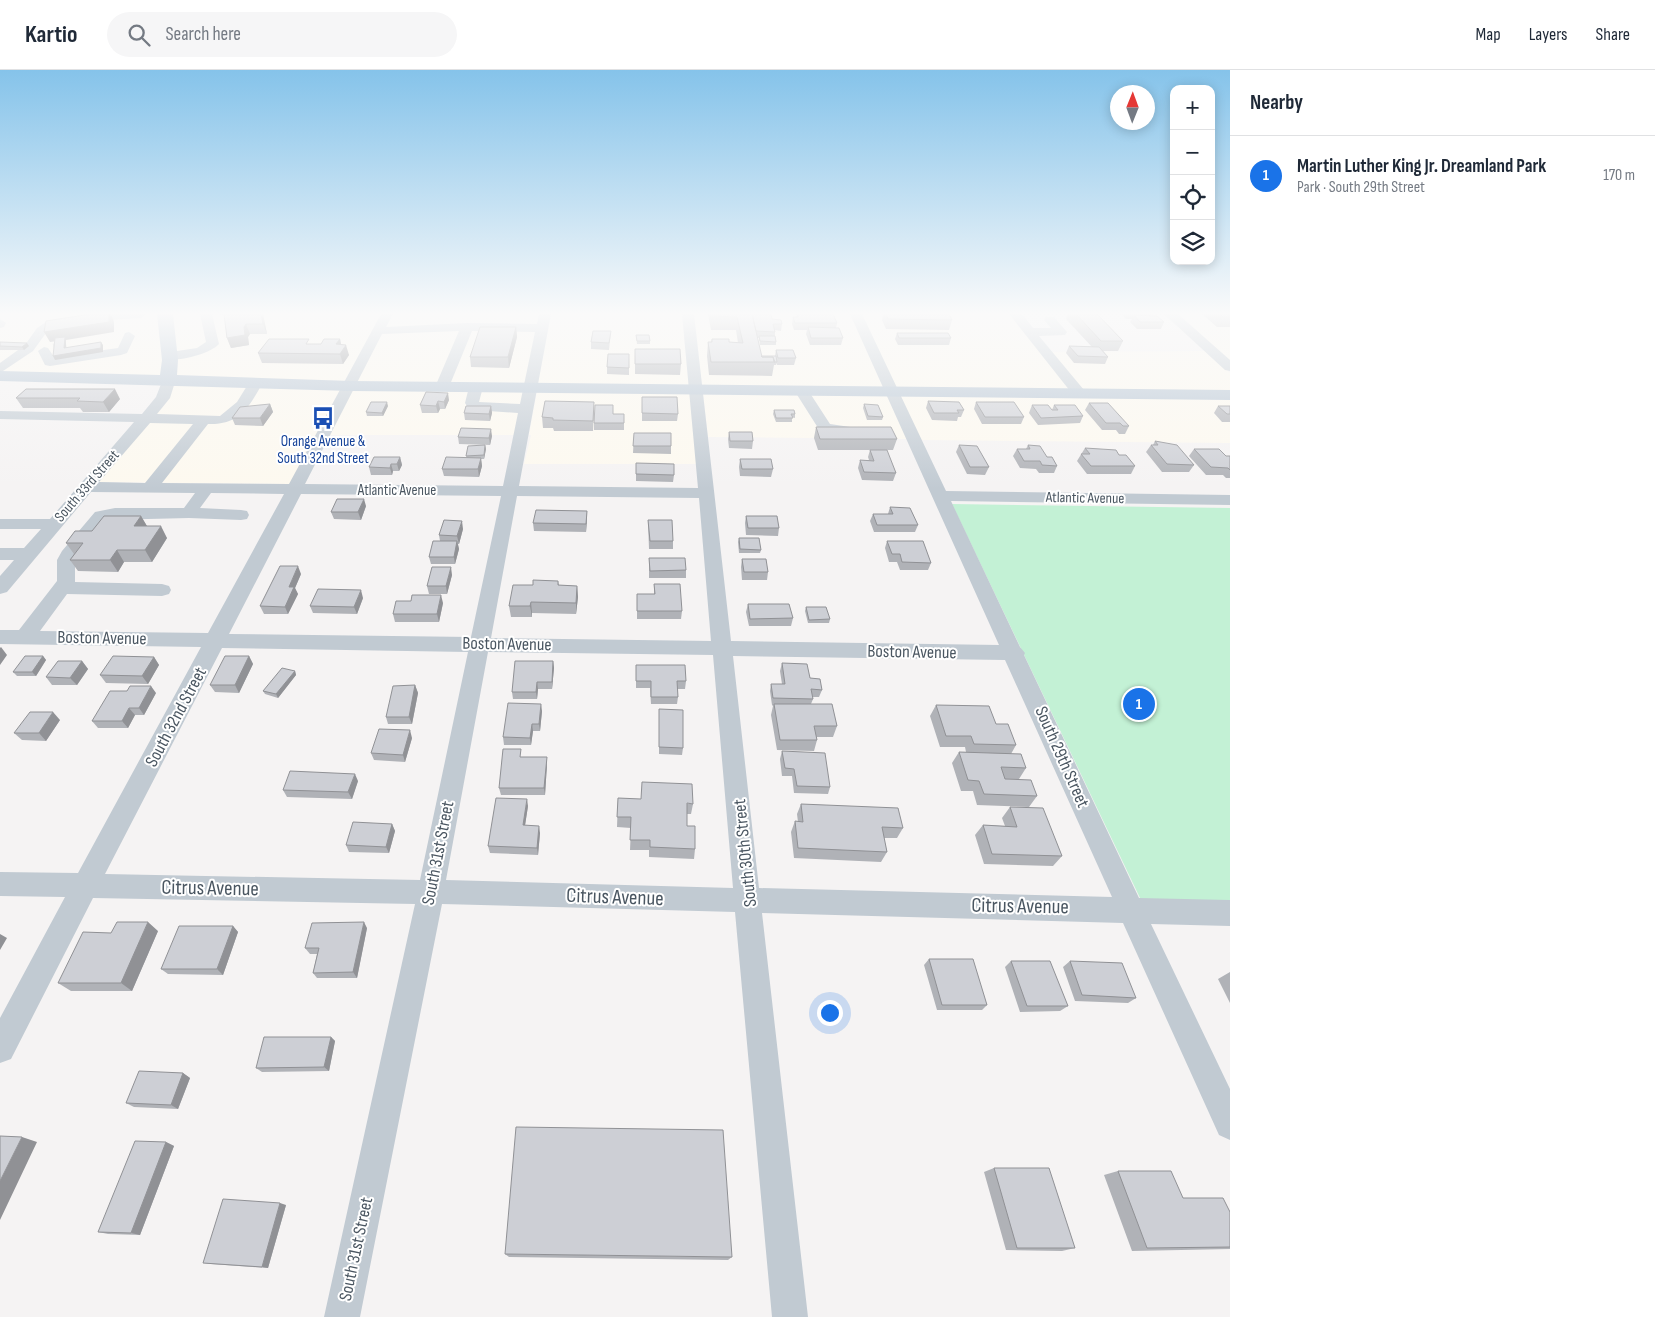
<!DOCTYPE html>
<meta charset="utf-8">
<style>
:root{--surface:#fff;--page:#f6f6f7;--text:#1f2937;--muted:#747a83;--line:#e0e1e3;--accent:#1a73e8}
body{margin:0;font-family:"Sofia Sans Condensed",sans-serif;background:var(--page);color:var(--text)}
.controls{position:absolute;right:15px;top:15px;display:grid;overflow:hidden;border-radius:10px;box-shadow:0 2px 12px #0003}
.controls button{width:45px;height:45px;display:grid;place-items:center;padding:0;border:0;border-bottom:1px solid var(--line);background:var(--surface);color:var(--text);font:25px sans-serif}
.compass{position:absolute;left:1110px;top:15px;width:45px;height:45px;border-radius:50%;background:var(--surface);box-shadow:0 2px 12px #0003;rotate:1deg}
.you{position:absolute;left:829px;top:942px;width:18px;height:18px;margin:-12px;border:4px solid #fff;border-radius:50%;background:#1a73e8;box-shadow:0 0 0 8px #1a73e833}
.badge{display:grid;place-items:center;width:32px;height:32px;border-radius:50%;background:var(--accent);color:#fff;font-size:16px;font-weight:700}
.pin{position:absolute;translate:-50% -50%;border:2px solid #fff;box-shadow:0 1px 5px #0006}
.list{margin:0;padding:0;list-style:none}
h2{display:flex;justify-content:space-between;align-items:center;height:65px;margin:0;padding:0 20px;font-size:21px}
h2 small{font-size:16px;font-weight:400;color:var(--muted)}
.list li{display:grid;grid-template-columns:32px 1fr auto;gap:15px;align-items:center;box-sizing:border-box;height:80px;padding:0 20px;border-top:1px solid var(--line)}
.list b{display:block;font-size:19px;white-space:nowrap}
.list p{margin:0;font-size:16px;white-space:nowrap;color:var(--muted)}
.list em{font-size:16px;font-style:normal;color:var(--muted)}
.icon{flex:none;width:28px;height:28px;fill:none;stroke:currentColor;stroke-width:2;stroke-linecap:round;stroke-linejoin:round}
.map{position:relative;flex:none;width:1230px;height:1247px;overflow:hidden}
header{display:flex;align-items:center;gap:30px;box-sizing:border-box;height:70px;padding:0 25px;background:var(--surface);border-bottom:1px solid var(--line)}
header strong{font-size:24px}
nav{display:flex;gap:28px;margin-inline-start:auto;font-size:18px}
.search{width:350px;height:45px;background:var(--page);display:flex;align-items:center;gap:12px;box-sizing:border-box;padding:0 18px;border-radius:28px;color:var(--muted);font-size:19px}
main{display:flex}
aside{flex:1;background:var(--surface)}
.map>svg:first-child{display:block}
.commercial{fill:#fdf9ef}
.green{fill:#c3f1d5}
.lines{fill:none;stroke-linecap:round;stroke-linejoin:round}
.minor-tunnel{stroke:#caccce;stroke-width:13;stroke-dasharray:13 7;stroke-linecap:butt}
.minor{fill:#c1cad2;fill-rule:evenodd}
.major{fill:#b3c2d1;fill-rule:evenodd}
.wall{fill:#b0b2b7}
.shaded-wall{fill:#909195}
.building{fill:#cdcfd5;stroke:#909195}
.labels{text-anchor:middle;dominant-baseline:central;stroke-width:4;stroke-linejoin:round;paint-order:stroke}
.far-transit-label{font-size:15px;fill:#164399;stroke:#fff}
.far-street-label{font-size:15px;fill:#4a5661;stroke:#fff}
.street-label{font-size:18px;fill:#4a5661;stroke:#fff}
.near-street-label{font-size:21px;fill:#4a5661;stroke:#fff}
</style>
<header>
<strong>Kartio</strong>
<div class="search"><svg class="icon" aria-label="search" viewBox="0 0 24 24"><circle cx="10" cy="10" r="6"/><path d="M15 15l6 6"/></svg>Search here</div>
<nav><a>Map</a><a>Layers</a><a>Share</a></nav>
</header>
<main>
<div class="map">
<svg width="1230" height="1247" viewBox="0 0 1230 1247">
<rect width="100%" height="100%" fill="#f5f3f3"/>
<!-- commercial -->
<path class="commercial" d="M0,244H159L163,291L162,308L0,303Z
M171,244H382L344,312L176,309Z
M393,244H540L525,314L356,312Z
M551,244H683L690,316L538,314Z
M694,244H851L883,317L702,316Z
M862,244H1010L1070,320L895,318Z
M1176,244H1230V292Z
M1205,281L1230,303V321L1082,320L1051,282Z
M173,315L341,319L291,414L98,412Z
M353,319L524,321L515,365H330Z
M537,321L690,323L697,394H524L531,365H529Z
M703,323L886,324L907,369L708,367Z
M899,324L1230,328V373L920,370Z"/>
<!-- green -->
<path class="green" d="M952,434L1230,438V832L1141,830Z"/>
<g class="lines">
<!-- minor-tunnel -->
<path class="minor-tunnel" d="M54,280L68,277"/>
<!-- minor -->
<path class="minor" d="M94,244H147L141,248L107,250L53,258L46,263L33,281L0,303V293L25,275L37,258L46,252Z
M200,244H212L219,274C210,284 178,292 164,289L163,286L164,283L197,278L206,272Z
M381,244H393L386,257L467,253L537,254L539,244H551L519,416L698,418L682,244H694L731,571L999,575L850,244H862L946,421L1230,425V435L951,431L1020,577L1025,583L1024,585L1139,828L1230,830V856L1151,854L1230,1019V1070L1219,1065L1123,853L762,843L808,1247H772L735,842L442,834L360,1247H324L415,834L93,828L11,989L0,993V948L65,827L0,826V802L78,803L201,577L0,574V560H19L57,511V490L62,481L95,442L115,438H184L195,423L91,422L7,522L0,524V506L14,490H0V478H24L41,459H0V449H50L134,352L0,349V341L142,344L156,327L163,309L168,308L175,312L170,328L157,344L220,346L237,332L250,311H260L262,314C248,339 239,355 208,354L162,413L289,414ZM459,261L435,317L437,320L442,321L449,317L472,261L535,262L520,334L479,332L483,317L476,313L469,317L465,333L469,339L474,340L518,343L503,416L305,414L382,264ZM150,353L193,354L145,413L99,412ZM211,423L284,424L208,563L40,561L67,524L162,526L169,524L171,520L169,516L162,514L75,512V490L107,450L189,448L241,450L247,449L249,445L247,441L241,440L200,438ZM301,424L501,426L471,567L229,564ZM517,426L699,428L711,571L491,568ZM222,578L468,582L420,810L105,804ZM488,582L713,585L733,818L446,810ZM733,586L1005,590L1112,827L759,818Z
M1009,244H1022L1033,258H1051L1044,250L1046,247H1054L1067,262L1065,265L1039,266L1084,320L1086,323L1084,326H1074Z
M1164,244H1178L1230,290V301L1225,300Z
M0,249L6,253L4,257L0,258Z
M129,262L135,266L127,283L121,285L50,296L45,295L38,281L44,277L48,278L54,287L118,278L125,263Z
M801,316L806,317L830,354L857,358L859,361L857,364L820,361L794,320Z"/>
<!-- major -->
<path class="major" d="M157,244H173L178,290L177,305L352,311L1230,320V330L352,321L0,311V301L160,305L162,290Z"/>
</g>
<!-- wall -->
<path class="wall" d="M218,244H263L267,264H250L248,267L249,275L231,278L227,268L224,245Z
M708,244H771L772,249L782,254L781,261L775,260V266L776,272V275H760L759,268H757L761,286H775L776,280L796,288L794,295H777V293L776,295H774L772,306L709,305L707,286L708,272H711L712,269L729,272L738,273L736,260H711Z
M797,244L837,253L836,258L843,268L841,275H810L806,264L807,260H794L792,254L793,247H796Z
M883,244H949L952,250L949,260L886,259L882,250Z
M1068,244H1097L1123,271L1118,281H1103L1108,287L1105,294L1074,293L1066,283L1069,276L1092,277L1066,249Z
M1121,244H1152L1151,246L1164,252L1161,259H1137L1130,252L1132,249H1126Z
M1202,244H1230V257H1217Z
M516,257L517,267L509,298L471,297L470,287Z
M611,261L609,280L591,279V272Z
M897,263L951,268L949,275H898L895,269Z
M636,265L650,271V274H637Z
M340,269L341,274L349,285L343,294L262,293L258,283L310,274H321Z
M0,272L29,276L24,280H0Z
M635,279L681,294L680,305L635,304Z
M629,284V305L607,304V297Z
M26,319L120,329L109,342H83L80,338H23L16,328Z
M426,322L449,330L445,339H440L438,343H422L420,335Z
M642,327L678,344L677,351H642Z
M928,331L964,340L961,347H958L957,351L932,350L926,338Z
M976,332L1024,347L1021,354H982L974,339Z
M1089,333L1129,356L1125,364H1119L1116,360H1102L1085,340Z
M270,334L273,342L263,356L235,355L232,348Z
M864,334L883,347L882,350H867L863,338Z
M1032,335L1052,340L1054,335L1083,346L1080,353L1038,355L1029,343Z
M388,336L383,346H367L366,342Z
M491,336L492,343L490,351L465,350L464,343Z
M1218,336H1230V352H1222L1214,343Z
M774,340L795,344V348L792,347V352H776L773,344Z
M594,342L593,361H554L553,358H543L542,347Z
M613,344H624V360H594V353Z
M816,357L897,369L893,380H872L896,403L893,411L862,410L858,398L860,390H869L868,387L870,380H818L814,368Z
M729,362L753,371L752,379L729,378L728,369Z
M634,363L671,376V384L633,383Z
M492,366L490,375L459,374L458,367Z
M1155,371L1194,395L1189,402H1162L1146,382L1151,375H1153Z
M485,375L486,379L484,389H481L482,396L479,407L444,406L442,399L467,388L466,386Z
M959,375L989,397L985,405L967,404L956,382Z
M1028,375L1047,387L1057,396L1054,403H1039L1036,399L1020,398L1013,386L1017,379H1026Z
M1085,378L1119,385L1135,396L1131,404H1087L1077,391Z
M1194,379L1226,386H1230V408H1226L1223,405H1206L1189,386Z
M400,387L402,395L399,401H393L392,405H371L369,397Z
M740,389L773,399L771,407L740,406L739,397Z
M636,393L674,405L673,412L636,411Z
M366,436L361,450L334,449L331,442Z
M890,437L918,455L915,462H874L870,451L873,444H888Z
M587,441V448L586,462L534,461L533,453Z
M141,446L147,456L167,468L152,492H124L118,502L78,501L70,490L74,484L66,473L92,461Z
M746,446L779,458L778,466L746,465L745,453Z
M648,450L673,471V479H649Z
M463,459L459,474H458L459,479L455,494H431L429,487L440,471L439,465Z
M739,468L761,480L760,483H739L738,472Z
M887,471L931,493L928,500H900L897,492H889L885,478Z
M649,488L686,500V508H649Z
M742,489L768,502L767,510H742L741,497Z
M301,504L295,518L298,524L288,544H264L260,536Z
M452,505L447,524H429L427,516Z
M558,511L559,515L577,516L578,527L576,544L532,543V547H511L509,536L533,515Z
M654,514L682,541L681,549H637V524H654Z
M363,528L357,544L313,543L310,536Z
M443,533L439,552H395L393,544Z
M748,534L793,548L791,556H749L746,542Z
M806,537L830,549L829,553H808L805,541Z
M43,586L46,590L36,606H17L13,602Z
M249,586L253,594L239,623L215,622L210,615Z
M154,587L159,595L148,614L106,613L100,605Z
M82,591L88,599L77,615H52L46,607Z
M553,591L554,598L552,619H538L537,629H513L512,622Z
M782,593L810,608L822,620L819,627H812L813,629L811,634L837,656L833,667H817V670L814,681L777,680L771,645L773,636L772,635L770,621L771,614H782L780,601Z
M636,595L686,611L685,619H677L678,627L677,634H651L650,618H636Z
M295,601L296,605L278,628L265,624L263,621Z
M415,615L418,623L412,654H388L386,647Z
M156,623L144,645H135L128,658H98L92,651Z
M936,635L996,654L1016,675L1011,684L1026,698L1019,709H1005L1037,726L1029,737L977,735L973,721H961L952,693L959,682H966L965,677H940L930,646Z
M659,639L683,678L682,685L659,684Z
M542,641L540,661H533L531,675H504L503,667Z
M60,650L46,671L22,670L14,663Z
M412,668L405,692L374,690L371,683Z
M782,681L830,717L828,724L794,723L792,706H782L780,689Z
M522,687L547,694L545,725H501L499,718Z
M358,711L352,729L287,727L283,720Z
M618,728L693,734L691,744H687V756L695,779L694,789L649,787V780H630L631,758L617,757Z
M801,734L903,758L897,768H884L887,782L881,792L794,788L791,762L795,751L798,752L797,744Z
M528,736L525,755L540,763L538,785L490,783L488,776Z
M1010,737L1062,786L1053,796L984,794L975,765L983,755L1005,756L1002,748Z
M392,754L395,761L389,783L349,782L346,775Z
M233,856L238,862L223,905L168,904L161,899Z
M367,858L357,908H317L313,903L317,884H310L305,878Z
M158,861L132,921H71L58,913Z
M929,889L987,935L982,940H937L924,895Z
M1011,891L1068,936L1060,941L1020,942L1005,897Z
M1070,891L1136,928L1128,933L1075,931L1063,897Z
M1230,902V933L1218,909Z
M331,967L335,971L329,1001L262,1002L256,998Z
M183,1003L190,1008L178,1039L134,1037L126,1033Z
M166,1072L174,1076L140,1165L108,1164L98,1162Z
M994,1098L1075,1178L1062,1181L1006,1180L984,1102Z
M1118,1101L1183,1128L1230,1142V1179L1132,1181L1104,1105Z
M286,1135L268,1198L211,1194L203,1193Z
M505,1184L732,1187L728,1190L509,1187Z"/>
<!-- shaded-wall -->
<path class="shaded-wall" d="M109,244H111L114,252V262L66,270V282L64,278V270L50,272L44,262Z
M261,244H263L267,264L263,254Z
M246,254L250,264L248,267L249,275L231,278L227,268Z
M516,257L517,267L509,298L508,287Z
M340,269L342,279L339,285L336,274Z
M101,272L103,275V282L55,290L53,286Z
M27,273L29,276L24,280L22,277Z
M346,275L349,285L343,294L340,284Z
M115,319L120,329L109,342L103,332Z
M448,323L449,330L445,339L444,332Z
M438,331L440,339L438,343L436,336Z
M387,332L388,336L383,346L382,343Z
M270,334L273,342L263,356L260,348Z
M491,336L492,343L490,351L489,344Z
M491,359L492,366L490,375L489,368Z
M485,375L486,379L484,389V385Z
M400,387L402,395L399,401L397,394Z
M481,388L482,396L479,407L478,399Z
M391,394L393,401L392,405L390,398Z
M364,429L366,436L361,450L358,442Z
M587,441V448L586,462V454Z
M141,446L148,458L134,456Z
M462,451L463,459L459,474L457,466Z
M161,456L167,468L152,492L145,480Z
M457,471L459,479L455,494L454,487Z
M117,480L124,492L118,502L110,490Z
M298,496L301,504L295,518L298,524L288,544L285,537L289,517Z
M451,497L452,505L447,524L446,516Z
M577,516L578,527L576,544V533Z
M361,520L363,528L357,544L354,537Z
M441,525L443,533L439,552L437,544Z
M531,532L532,543V547L530,536Z
M1,577L7,585L0,595V578Z
M43,586L46,590L36,606L32,602Z
M249,586L253,594L239,623L235,615Z
M154,587L159,595L148,614L142,606Z
M82,591L88,599L77,615L70,608Z
M553,591L554,598L552,619V612Z
M295,601L296,605L278,628L276,624Z
M537,612L538,619L537,629L536,622Z
M415,615L418,623L412,654L409,647Z
M151,616L156,623L144,645L139,638Z
M541,634L542,641L540,661L539,654Z
M129,638L135,645L128,658L122,651Z
M53,642L60,650L46,671L39,663Z
M532,654L533,661L531,675L530,668Z
M410,660L412,668L405,692L403,685Z
M547,687V694L545,725L544,718Z
M355,704L358,711L352,729L348,722Z
M527,729L528,736L524,762L523,755Z
M392,754L395,761L389,783L386,777Z
M539,756L540,763L538,785L537,778Z
M148,852L158,861L132,921L121,913Z
M364,852L367,858L357,908L353,902Z
M233,856L238,862L223,905L217,899Z
M0,864L7,868L0,880Z
M331,967L335,971L329,1001L324,997Z
M183,1003L190,1008L178,1039L171,1035Z
M22,1067L37,1072L0,1150V1111Z
M166,1072L174,1076L140,1165L131,1163Z
M280,1133L286,1135L268,1198L262,1197Z"/>
<!-- building -->
<path class="building" d="M91,244H109V252L44,262L46,251Z
M224,244H261L263,254H246L244,257L245,265L227,268Z
M712,244H752L762,287H773L775,292H711L708,272H712V269H729V272L743,273L737,247L712,246Z
M752,244H771L772,249L781,250L782,254H773L775,262L756,261Z
M797,244H833L837,253H795L793,247H798Z
M886,244H949L952,250L888,249Z
M1076,244H1097L1123,271H1101Z
M1220,244H1230V247H1223Z
M1134,245L1157,246L1164,252H1140Z
M480,257H516L508,287H470Z
M808,257L839,258L843,268H811Z
M593,261H611L609,273L591,272Z
M897,263H948L951,268H899Z
M636,265H649L650,271H637Z
M759,266H775L776,272L760,271Z
M65,267L64,278L101,272V278L53,286L55,268Z
M269,269H309L306,274H321L324,269H340L336,274L346,275L340,284L258,283Z
M0,272L27,273L22,277L0,276Z
M1069,276L1099,277L1108,287L1078,286Z
M635,279H680L681,294H635Z
M776,280H793L796,288H778Z
M608,284H629V298L607,297Z
M761,286H776L777,292H774L773,287H762Z
M26,319H115L103,332L77,331L80,328H16Z
M426,322L448,323L444,332L438,331L436,336L420,335Z
M642,327H677L678,344L642,343Z
M545,331L594,332L593,351L553,350V348L542,347Z
M928,331L959,332L964,340H957L959,343H934Z
M371,332H387L382,343L366,342Z
M976,332H1014L1024,347H985Z
M1089,333H1108L1129,356H1123L1120,353H1106Z
M270,334L260,348H232L240,337Z
M864,334L878,335L883,347L868,346Z
M595,335H613V344H624V353H594Z
M1032,335H1048L1052,340H1058L1054,335H1075L1083,346L1041,348Z
M466,336H491L489,344L464,343Z
M1218,336H1230V344H1227Z
M774,340H794L795,344H791L793,348H776Z
M816,357H891L897,369H820Z
M461,358L491,359L489,368L458,367Z
M729,362H752L753,371H730Z
M634,363H671V376H633Z
M1155,371L1177,375L1194,395L1167,394L1151,375H1158Z
M485,375L484,385L466,386L468,376Z
M959,375L977,376L989,397H970Z
M1028,375L1040,376L1047,387H1052L1057,396L1042,395L1040,391H1024L1017,379H1030Z
M1085,378L1116,380L1119,385H1126L1135,396H1091L1081,384H1090Z
M1194,379H1219L1226,386H1230V400L1228,398L1211,397Z
M870,380H887L896,403L864,402L860,390L874,391Z
M374,387H400L397,394H391L390,398L369,397Z
M446,387L481,388L478,399H442Z
M740,389H771L773,399H742Z
M636,393L674,394V405L636,404Z
M337,429H364L358,442H331Z
M890,437L910,438L918,455H877L873,444H893Z
M536,440L587,441L586,454L533,453Z
M104,446H141L134,456H161L145,480H117L110,490H70L83,473H66L75,461H92Z
M746,446H777L779,458H748Z
M444,450L462,451L457,466L439,465Z
M648,450H672L673,471H650Z
M739,468H759L761,480L740,479Z
M433,471H457L454,487H429Z
M887,471H923L931,493L902,492L900,484H892Z
M649,488H685L686,500L650,501Z
M742,489H766L768,502H744Z
M280,496H298L289,517H294L285,537L260,536Z
M432,497H451L446,516H427Z
M533,510L558,511V515L577,516L576,533L531,532L530,536H509L513,515H533Z
M654,514H680L682,541H637V524H655Z
M318,519L361,520L354,537L310,536Z
M412,525H441L437,544H393L396,531H411Z
M748,534H789L793,548L750,549Z
M806,537H826L830,549L809,550Z
M25,586H43L32,602H13Z
M113,586L154,587L142,606L100,605Z
M225,586H249L235,615H210Z
M58,591H82L70,608L46,607Z
M515,591H553L552,612H537L536,622H512Z
M782,593L807,594L810,608L820,609L822,620L811,619L813,629L773,628L771,614H785Z
M636,595H685L686,611H677L678,627H651V611H636Z
M282,598L295,601L276,624L263,621Z
M415,615L409,647H386L393,616Z
M130,616H151L139,638H129L122,651H92L110,621H127Z
M508,633L541,634L539,654H532L530,668L503,667Z
M774,634H832L837,656H814L817,670H780Z
M936,635L989,636L996,654H1008L1016,675L974,674L971,666H946Z
M659,639L683,640V678L659,677Z
M30,642H53L39,663H14Z
M379,659L410,660L403,685L371,683Z
M503,679H521L520,687H547L544,718H499Z
M782,681L825,683L830,717L797,716L794,699L785,698Z
M959,682L1021,684L1026,698L1001,697L1005,709L1031,710L1037,726L984,724L979,711L968,710Z
M290,701L355,704L348,722L283,720Z
M642,712L692,714L693,734L687,733V756H695V779L650,777V770H630L631,747H617L618,728L641,729Z
M496,728L527,729L523,755L539,756L537,778L488,776Z
M801,734L898,738L903,758L882,757L887,782L798,778L795,751L803,752Z
M1010,737L1043,738L1062,786L992,784L983,755L1017,757Z
M353,752L392,754L386,777L346,775Z
M117,852H148L121,913H58L83,862L111,863Z
M364,852L353,902L313,903L319,878H305L312,853Z
M179,856H233L217,899H161Z
M929,889H973L987,935H942Z
M1011,891H1050L1068,936H1027Z
M1070,891L1122,893L1136,928L1082,925Z
M264,967H331L324,997L256,998Z
M139,1001L183,1003L171,1035L126,1033Z
M516,1057L723,1060L732,1187L505,1184Z
M0,1066L22,1067L0,1111Z
M135,1071L166,1072L131,1163L98,1162Z
M994,1098H1049L1075,1178H1017Z
M1118,1101H1171L1183,1128H1223L1230,1142V1177L1147,1178Z
M223,1129L280,1133L262,1197L203,1193Z"/>
<!-- sky -->
<linearGradient id="sky" x2="0" y2="1"><stop stop-color="#85c3ea"/><stop offset="0.58" stop-color="#fafafa"/><stop offset="1" stop-color="#fafafa" stop-opacity="0"/></linearGradient>
<rect width="1230" height="419" fill="url(#sky)"/>
<!-- icons -->
<defs>
<symbol id="bus-bare" viewBox="-9 -9 18 18"><path d="M-5-6H5V4H4V6H2V4H-2V6H-4V4H-5ZM-3.5-4V0h7V-4ZM-3.5 1.2v1.5H-2V1.2ZM2 1.2v1.5H3.5V1.2Z" fill="#1a4fb4" stroke="#fff" stroke-width="2.5" paint-order="stroke"/></symbol>
</defs>
<g fill-rule="evenodd">
<use href="#bus-bare" x="307" y="332" width="32" height="32"/>
</g>
<g class="labels">
<!-- far-transit labels -->
<g class="far-transit-label">
<text x="323" y="371">Orange Avenue &amp;<tspan x="323" dy="17">South 32nd Street</tspan></text>
</g>
<!-- far-street labels -->
<g class="far-street-label">
<text transform="translate(87 416) rotate(-49)">South 33rd Street</text>
<text x="397" y="420">Atlantic Avenue</text>
<text transform="translate(1085 428) rotate(1)">Atlantic Avenue</text>
</g>
<!-- street labels -->
<g class="street-label">
<text transform="translate(102 568) rotate(1)">Boston Avenue</text>
<text transform="translate(507 574) rotate(1)">Boston Avenue</text>
<text transform="translate(912 582) rotate(1)">Boston Avenue</text>
<text transform="translate(176 647) rotate(-62)">South 32nd Street</text>
<text transform="translate(1062 687) rotate(66)">South 29th Street</text>
<text transform="translate(438 783) rotate(-79)">South 31st Street</text>
<text transform="translate(745 783) rotate(-96)">South 30th Street</text>
<text transform="translate(356 1179) rotate(-78)">South 31st Street</text>
</g>
<!-- near-street labels -->
<g class="near-street-label">
<text transform="translate(210 818) rotate(1)">Citrus Avenue</text>
<text transform="translate(615 827) rotate(2)">Citrus Avenue</text>
<text transform="translate(1020 836) rotate(1)">Citrus Avenue</text>
</g>
</g>
</svg>
<div class="controls">
<button>+</button>
<button>−</button>
<button><svg class="icon" aria-label="locate" viewBox="0 0 24 24"><circle cx="12" cy="12" r="6"/><path d="M12 2v4M12 18v4M2 12h4M18 12h4"/></svg></button>
<button><svg class="icon" aria-label="layers" viewBox="0 0 24 24"><path d="M12 4l9 5-9 5-9-5zM3 14l9 5 9-5"/></svg></button>
</div>
<svg class="compass" viewBox="-18 -18 36 36"><path d="M0-13l5 13h-10z" fill="#e53935"/><path d="M0 13l5-13h-10z" fill="#747a83"/></svg>
<div class="you"></div>
<div class="pin badge" style="left:1139px;top:634px">1</div>
</div>
<aside>
<h2>Nearby<small></small></h2>
<ul class="list">
<li><span class="badge">1</span><div><b>Martin Luther King Jr. Dreamland Park</b><p>Park · South 29th Street</p></div><em>170 m</em></li>
</ul>
</aside>
</main>
